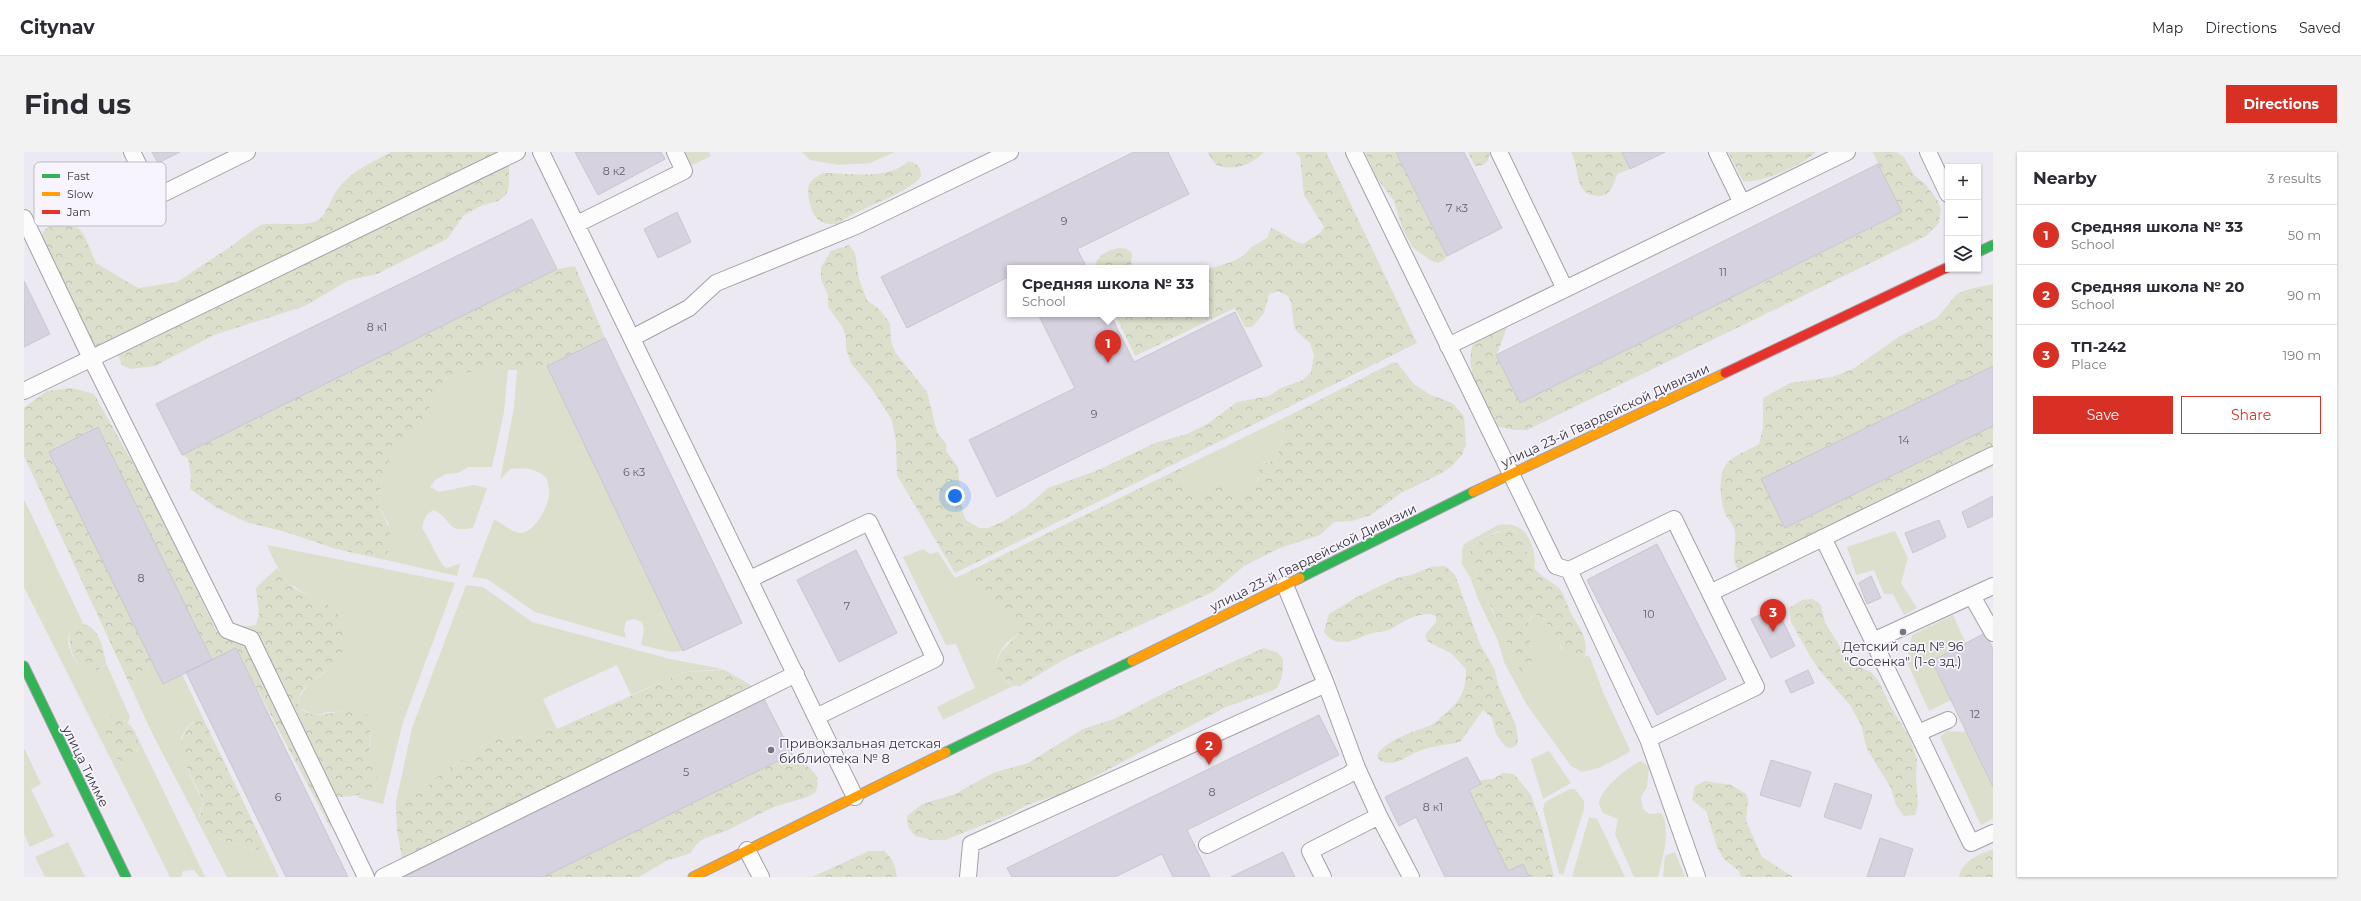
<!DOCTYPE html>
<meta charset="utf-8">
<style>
:root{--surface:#fff;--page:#f2f2f3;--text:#2b2b33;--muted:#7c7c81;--line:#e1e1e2;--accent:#d93025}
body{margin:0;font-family:Montserrat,sans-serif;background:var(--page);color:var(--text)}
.controls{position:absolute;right:12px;top:12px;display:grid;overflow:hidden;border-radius:0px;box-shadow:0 1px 3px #0004}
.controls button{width:36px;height:36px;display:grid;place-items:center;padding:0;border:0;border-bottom:1px solid var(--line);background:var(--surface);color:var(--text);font:20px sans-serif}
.you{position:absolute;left:931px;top:344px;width:14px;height:14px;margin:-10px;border:3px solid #fff;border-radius:50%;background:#1a73e8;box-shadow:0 0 0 6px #1a73e833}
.badge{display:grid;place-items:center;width:26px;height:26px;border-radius:50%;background:var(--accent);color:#fff;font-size:13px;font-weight:700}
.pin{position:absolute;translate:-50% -33px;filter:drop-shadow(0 1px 2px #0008)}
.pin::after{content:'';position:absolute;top:21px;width:14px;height:12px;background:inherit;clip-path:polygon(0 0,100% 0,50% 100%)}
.popup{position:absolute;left:983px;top:113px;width:202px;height:52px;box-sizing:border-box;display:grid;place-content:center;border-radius:0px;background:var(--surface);filter:drop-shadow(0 1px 3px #0005);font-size:13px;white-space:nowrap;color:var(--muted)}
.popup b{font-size:15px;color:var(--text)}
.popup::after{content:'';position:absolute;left:50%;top:100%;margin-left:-8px;border:8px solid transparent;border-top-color:var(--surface)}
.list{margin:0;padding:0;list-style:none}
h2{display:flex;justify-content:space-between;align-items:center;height:52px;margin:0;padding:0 16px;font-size:17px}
h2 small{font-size:13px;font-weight:400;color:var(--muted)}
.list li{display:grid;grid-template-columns:26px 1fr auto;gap:12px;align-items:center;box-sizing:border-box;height:60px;padding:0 16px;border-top:1px solid var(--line)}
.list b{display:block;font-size:15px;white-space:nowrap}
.list p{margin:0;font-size:13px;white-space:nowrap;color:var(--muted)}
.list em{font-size:13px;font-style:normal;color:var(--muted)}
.actions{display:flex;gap:8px;padding:12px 16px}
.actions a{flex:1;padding:9px 0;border:1px solid var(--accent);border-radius:0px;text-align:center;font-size:14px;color:var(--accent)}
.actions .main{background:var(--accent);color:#fff}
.icon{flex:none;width:22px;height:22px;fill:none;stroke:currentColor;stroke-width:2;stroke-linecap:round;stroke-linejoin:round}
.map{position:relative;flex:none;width:1969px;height:725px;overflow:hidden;border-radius:0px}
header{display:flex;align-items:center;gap:24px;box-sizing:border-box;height:56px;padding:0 20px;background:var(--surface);border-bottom:1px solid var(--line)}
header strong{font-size:19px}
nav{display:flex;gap:22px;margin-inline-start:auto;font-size:14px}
.intro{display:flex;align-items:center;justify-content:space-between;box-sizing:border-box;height:96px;padding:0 24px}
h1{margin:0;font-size:28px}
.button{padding:10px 18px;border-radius:0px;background:var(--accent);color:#fff;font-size:14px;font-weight:700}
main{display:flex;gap:24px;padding:0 24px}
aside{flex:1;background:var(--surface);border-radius:0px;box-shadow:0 1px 3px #0004}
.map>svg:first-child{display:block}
.green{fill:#dbdfcc}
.forest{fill:url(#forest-crowns)}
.building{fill:#d6d2df;stroke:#c9c6ce}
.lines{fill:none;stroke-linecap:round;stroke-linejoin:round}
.lane-casing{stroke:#a3a1a7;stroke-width:18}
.fast-casing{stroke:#a3a1a7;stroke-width:11}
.slow-casing{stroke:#a3a1a7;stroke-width:11}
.jam-casing{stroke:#a3a1a7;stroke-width:11}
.lane{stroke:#fcfcfd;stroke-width:16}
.fast{stroke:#30b455;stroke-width:9}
.slow{stroke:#ff9f0a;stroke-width:9}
.jam{stroke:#e5322d;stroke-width:9}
.poi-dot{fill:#78757c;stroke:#f7f4fe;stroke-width:1.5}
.labels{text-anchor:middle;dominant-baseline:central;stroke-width:3.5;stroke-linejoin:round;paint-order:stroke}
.number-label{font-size:11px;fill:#646169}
.street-label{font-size:13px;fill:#39373d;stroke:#f7f4fe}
.poi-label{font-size:13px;fill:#39373d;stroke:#f7f4fe}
.key{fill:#f7f4fe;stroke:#bebbc4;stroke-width:1}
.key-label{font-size:11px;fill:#39373d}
</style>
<header>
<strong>Citynav</strong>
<nav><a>Map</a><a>Directions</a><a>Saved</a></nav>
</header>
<div class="intro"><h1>Find us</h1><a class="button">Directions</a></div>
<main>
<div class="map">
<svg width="1969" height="725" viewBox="0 0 1969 725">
<defs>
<pattern id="forest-crowns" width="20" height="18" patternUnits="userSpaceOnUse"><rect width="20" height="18" fill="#dbdfcc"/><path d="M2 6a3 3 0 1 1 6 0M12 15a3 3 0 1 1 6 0" fill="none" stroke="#bdc0b0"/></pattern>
</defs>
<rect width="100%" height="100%" fill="#ece9f2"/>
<!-- green -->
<path class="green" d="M658,0H685L687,4L666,14Z
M778,0H871L846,11L815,13L786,8Z
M523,214L659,499L647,500L617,493L620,477L618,470L610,467L602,469L600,478L602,486L511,460L463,427L448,425L470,368C479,370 486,381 497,381C510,381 524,355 525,344C526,338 524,331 522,325C511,316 500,315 486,317L476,328L490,256L493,218Z
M454,218H484L480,260L468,315H444L434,321L422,322L411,328L406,335L415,340L450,333L463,336L449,376C420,381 431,369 410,358C401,362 400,367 398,376C406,387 413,408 422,416L436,412L433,424L362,408L364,401L365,372L355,355L357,332L366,307L380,290L399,278L408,248L422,226Z
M1266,263C1256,279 1260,292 1251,308L1239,311C1233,323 1236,335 1222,343L1210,340L1203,332L1188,335L1186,340L1181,343C1162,336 1157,337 1157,316Z
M0,347L59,471H53C50,474 46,478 45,482C40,496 60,536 82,511L106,565L104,571L100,568H82V589L96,611L99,614H107L114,599L113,584L181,725H176L170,718L159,719L157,725H146L0,435Z
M1474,373C1494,370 1504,379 1509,397C1510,404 1512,409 1510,416C1502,403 1502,389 1490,378C1472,376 1460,386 1447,396L1446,408L1452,418L1453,430L1478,477L1493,514L1507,494L1503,473L1510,462L1520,467L1536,491L1537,497L1559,509L1562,503L1566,505L1579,540L1606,598L1604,601L1575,616L1558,620L1547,614L1503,553L1480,510L1474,489L1454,447L1446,425L1438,412V398L1440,392Z
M1871,379L1884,406L1877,431L1893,456L1880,463L1869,442H1860L1850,418L1832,423L1823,395Z
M243,393L431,431L379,570L359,652L333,645L338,643L349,607L346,603L347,567L334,559L306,560L290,563L276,556L274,553L275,546L285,531L300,521L314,506L303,452C266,435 259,430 243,393Z
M899,397L906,402L914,400L931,426L942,421C952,449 977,452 997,470V478C993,484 986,487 981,493C967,510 971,522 989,534L919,568L913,555L951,536L932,492L922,493L879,405Z
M442,433L459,435L508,470L646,507L699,517L660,520L607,543L593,513L519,547L533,577L500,584L468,588L416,622L398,640L372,650L388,576Z
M1929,463L1942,491L1908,509L1927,548L1905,559L1883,510L1888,483Z
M127,506L139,532L158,522L179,566C169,566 160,578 157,587L162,615L179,650L175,663L179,677L191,685L230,699L240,693L255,725H203L127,579L105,531L121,524Z
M1923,579L1942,580L1969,635V667L1957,673L1916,585Z
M0,596L17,632L7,637L30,684L6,695L0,682Z
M1525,599L1547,631L1519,647L1507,607Z
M1617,609L1625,615L1623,635L1617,645L1619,657L1625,662L1637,661C1648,677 1638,708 1634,725H1610L1591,682L1594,667L1579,661L1575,652C1575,638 1605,614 1617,609Z
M1546,637H1551L1560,649V657L1539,723L1535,721L1519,657L1521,650Z
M1565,665L1573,667L1601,725H1548Z
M44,690L61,725H21L11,705Z
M1651,700L1661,725H1639L1641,704Z"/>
<!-- forest -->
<path class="forest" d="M367,0H485V34L482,43L474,49L457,54L440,63L423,87L353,122L325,128L281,154L190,183L131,214L106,217L98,213L95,205L71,197L16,85C25,68 38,72 54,76L60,83L72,111L114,136L153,130L206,95L236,73C253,69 280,76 294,68C303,63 307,45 314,37C328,18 348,11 367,0Z
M1183,0H1240C1226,14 1211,19 1192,13Z
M1271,0H1302L1393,191L931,421L873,323L872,291L868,268L848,237L827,211L822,197V185L818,174L804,155V143L797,127V115L807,99L825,93L831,101L835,127L843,148L856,158L866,171L867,189L871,200L903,240L913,280L922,292V299L934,315L937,352L940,364L942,368L955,376H964L980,369L1002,355L1024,336L1072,319L1131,291L1163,282L1185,271L1213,250L1245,244L1257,236L1279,228L1287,220L1290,203L1286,191L1273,180L1270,174L1267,150L1264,144L1254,139L1245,142L1240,161L1228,175H1221L1211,156L1111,204L1091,162H1182V118L1207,110L1219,104L1228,95L1243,86L1247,76C1259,80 1267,89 1279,92L1297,80L1300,75L1280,43L1276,5Z
M1341,0H1372L1423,104L1420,108L1414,111L1406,108L1389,96L1379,78L1370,49L1352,25Z
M1444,0H1466C1464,10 1462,14 1451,14Z
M1547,0H1598L1606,17L1593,22C1590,31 1587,45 1574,44C1548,42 1557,17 1547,0Z
M1704,0H1792C1781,12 1735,33 1719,29Z
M1849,0H1872L1880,5L1890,23L1901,32L1914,49L1917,57L1915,71L1902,84L1503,278H1490L1471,274C1459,249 1438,217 1450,189L1484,173L1472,204L1496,251L1877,61Z
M885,9C894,12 897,15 897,24C887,41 833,56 814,72C808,72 801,73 796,69C787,63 781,40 786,31C789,26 794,24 799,21C826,21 863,29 885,9Z
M1097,96L1103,97L1108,101L1107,116H1070C1074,102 1083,98 1097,96Z
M551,114L581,186L523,214L502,218H454L422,226L408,248L399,278L380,290L366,307L357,332L355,355L366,377L365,396L362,408L312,397L262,380L222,370L193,356L166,337L167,326L164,306L158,303L533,117Z
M1969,132V315L1718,421C1704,410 1713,396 1711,381C1710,373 1707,371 1703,365C1696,353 1694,325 1701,314C1708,303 1724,299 1735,292L1739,276V246L1766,231L1808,225L1829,217L1876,184L1913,166L1933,142L1942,138Z
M1370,210L1374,212L1390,232L1405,242L1428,251L1440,264L1442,293L1438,303L1428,314L1418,321L1377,341L1347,363L1328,369L1310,370L1296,383L1256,396L1220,414L1189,440L1041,507L996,534H989L973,520C970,500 987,492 997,478V471C977,452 952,450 942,421L1157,316C1157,336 1162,336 1181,343L1186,340L1191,326L1196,324L1210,340L1222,343L1235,327V313L1251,308C1260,292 1256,279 1266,263Z
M48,236L70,242L124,338L193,480L201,471C212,470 220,477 232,473L235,463L232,436L253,416L271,437L303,452L320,468C319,478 321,492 317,502C310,522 274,527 274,553C290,578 329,544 347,567C347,578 345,591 346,601C347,607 353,609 353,614C355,645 334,644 311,645L306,668L307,677L212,497L188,508L74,275L25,300L127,506L121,524L105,531L0,304V256L23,239Z
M1483,377C1503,380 1500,403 1511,417C1517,425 1527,429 1535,436C1541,443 1543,453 1547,461C1556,478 1567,489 1559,509L1554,511L1540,502L1536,491L1520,467L1510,462C1499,472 1506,482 1507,495C1508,504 1508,514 1506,523L1500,522L1493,514L1468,456L1458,442L1453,430L1452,418L1446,409V397L1462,385Z
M1421,414L1431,423L1456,492L1471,518L1474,533L1492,574L1494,588L1492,594L1487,596L1482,595L1472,582L1468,566L1459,558L1436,590C1423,593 1408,594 1395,599C1380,605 1372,616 1355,608L1353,603C1366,585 1389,581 1409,572C1412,571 1415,567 1418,564C1436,550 1442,541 1442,517L1428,502L1403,489L1401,483L1412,470V464C1398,457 1380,469 1367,477C1362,480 1355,479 1349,481C1332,486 1313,499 1300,480L1305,462L1333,445L1373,426L1387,423L1407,415Z
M1788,447L1794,450L1797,454L1801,471L1814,491L1819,502L1831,513L1847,520L1854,528L1867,555L1886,586L1893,608L1892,625L1894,652L1891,663L1880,664L1872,653L1867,636L1843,597L1837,573L1826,553L1796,519L1786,504L1767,470L1765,456L1778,448Z
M53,471C74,471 79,493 82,511C59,537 40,496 47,475Z
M1240,496L1254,501L1259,507C1259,518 1259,531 1250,538L1202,555L1040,641L1003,653L987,662L921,688H908L891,684L884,675L883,664L898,652L929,643L969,621L1004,611L1059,577L1090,567L1148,537Z
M701,518L730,535L378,706L373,679L372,650L398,640L416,622L468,588L500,584L533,577L660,520Z
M87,563C114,571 121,591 107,614H99L96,611L82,589V568Z
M173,566H179L240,693L231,699L191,685L179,677L175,669L179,650C168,617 139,597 173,566Z
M768,602C780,614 801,620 791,641C776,649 762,650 748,656C733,663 718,671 704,678C688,685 675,684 667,701L642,709L615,725H519Z
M1479,621L1490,622L1507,643L1517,671L1530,725H1505L1499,712L1484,719L1445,638L1456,633L1452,631L1457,628L1469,627Z
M1681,629L1707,633L1722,642L1724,647L1722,669L1738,705L1769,725H1717L1715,719L1700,707L1693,695L1682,659L1668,648L1671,634Z
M1969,697V725H1935C1938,709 1956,702 1969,697Z
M845,699H860C869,706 871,714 873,725H788Z"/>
<!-- building -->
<path class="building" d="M128,0H156L134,11Z
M551,0H637L641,7L574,43Z
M1110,0H1144L1165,42L1053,97L1063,116H986V124L883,176L857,125Z
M1372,0H1440L1478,76L1423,104Z
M1598,0H1641L1606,17Z
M1854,12L1878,60L1496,251L1472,203Z
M653,60L667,90L634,106L620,77Z
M508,67L533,117L158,303L132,252Z
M0,129L26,182L0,195Z
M1211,160L1238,214L973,345L945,288L1051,236L1014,162H1086L1110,210Z
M581,186L718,471L659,499L523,214Z
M1969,214V274L1761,376L1737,327Z
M74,275L188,508L139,532L25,300Z
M1969,344V364L1944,376L1938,360Z
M1915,368L1922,385L1889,401L1881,381Z
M1633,392L1702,527L1633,563L1563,428Z
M832,398L873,481L815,510L773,428Z
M1847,424L1857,446L1843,452L1835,431Z
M1752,455L1771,494L1747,506L1727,467Z
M1961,481L1969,497V635L1908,509Z
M212,496L303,682L324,725H262L162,520Z
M1784,518L1790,531L1767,541L1761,529Z
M740,547L768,602L519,725H380Z
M1295,563L1315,603L1163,678L1186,725H1149L1138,702L1091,725H988L983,716Z
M1443,605L1457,632L1445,638L1484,719L1499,712L1505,725H1421L1392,665L1375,674L1361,645Z
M1747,608L1787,620L1776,655L1736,643Z
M1811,631L1848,643L1837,677L1800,665Z
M1856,686L1889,697L1880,725H1843Z
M1259,700L1271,725H1207Z"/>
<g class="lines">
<defs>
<path id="lane" d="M108,0L124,32L138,42L223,0
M517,0L831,645
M1330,0L1532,414L1545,418L1624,587L1673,725
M1475,0L1541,137
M1693,0L1718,51
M1904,0L1924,42
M0,66L67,206L203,478L227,487L342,725
M553,72L660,19L651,0
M608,186L665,156L692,131L832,74L986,0
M1424,194L1823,0
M0,239L493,0
M1798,386L1804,396L1947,691L1969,681
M1545,418L1650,367L1732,535L1624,587
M726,427L845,370L911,507L792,565
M1261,433L1302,532L1333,616L1355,664L1387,725
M1686,441L1969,303
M1948,444L1969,481
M1849,489L1969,434
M1894,581L1924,568
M1183,693L1324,623L1333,616
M723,698L737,725
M359,725L772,522
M944,725L947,692L1302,532
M1299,725L1286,699L1355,664"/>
<path id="fast" d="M1954,100L1969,93
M1276,426L1449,340
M0,514L102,725
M922,600L1108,509"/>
<path id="slow" d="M1449,340L1701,221
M1108,509L1276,426
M669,725L922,600"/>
<path id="jam" d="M1701,221L1924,115"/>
</defs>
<!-- lane casing -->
<use href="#lane" class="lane-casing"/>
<!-- fast casing -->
<use href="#fast" class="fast-casing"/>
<!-- slow casing -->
<use href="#slow" class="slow-casing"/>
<!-- jam casing -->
<use href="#jam" class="jam-casing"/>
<!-- lane -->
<use href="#lane" class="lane"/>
<!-- fast -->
<use href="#fast" class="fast"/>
<!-- slow -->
<use href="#slow" class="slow"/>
<!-- jam -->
<use href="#jam" class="jam"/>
</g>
<!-- markers -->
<g class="poi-dot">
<circle cx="1879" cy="480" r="4"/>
<circle cx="747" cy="598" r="4"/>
</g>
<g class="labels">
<!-- number labels -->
<g class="number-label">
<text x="590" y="19">8 к2</text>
<text x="1433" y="56">7 к3</text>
<text x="1040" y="69">9</text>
<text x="1699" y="120">11</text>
<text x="353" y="175">8 к1</text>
<text x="1070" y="262">9</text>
<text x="1880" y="288">14</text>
<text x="610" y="320">6 к3</text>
<text x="117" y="426">8</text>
<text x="823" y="454">7</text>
<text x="1625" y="462">10</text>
<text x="1951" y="562">12</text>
<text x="662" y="620">5</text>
<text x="1188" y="640">8</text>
<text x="254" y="645">6</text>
<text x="1409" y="655">8 к1</text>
</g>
<!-- street labels -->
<g class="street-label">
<text transform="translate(1581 263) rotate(-25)">улица 23-й Гвардейской Дивизии</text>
<text transform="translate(1289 405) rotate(-26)">улица 23-й Гвардейской Дивизии</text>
<text transform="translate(62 614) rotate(64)">улица Тимме</text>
</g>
<!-- poi labels -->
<g class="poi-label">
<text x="1879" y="494">Детский сад № 96<tspan x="1879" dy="15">"Сосенка" (1-е зд.)</tspan></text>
<text x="755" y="591" text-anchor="start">Привокзальная детская<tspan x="755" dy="15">библиотека № 8</tspan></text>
</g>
</g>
<!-- legend -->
<rect x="10" y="10" width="132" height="64" rx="6" class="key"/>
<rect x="18" y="22" width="18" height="4" fill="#30b455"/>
<rect x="18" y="40" width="18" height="4" fill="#ff9f0a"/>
<rect x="18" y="58" width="18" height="4" fill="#e5322d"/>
<g class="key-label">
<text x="43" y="28">Fast</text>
<text x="43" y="46">Slow</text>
<text x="43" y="64">Jam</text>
</g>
</svg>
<div class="controls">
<button>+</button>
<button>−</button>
<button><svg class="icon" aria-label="layers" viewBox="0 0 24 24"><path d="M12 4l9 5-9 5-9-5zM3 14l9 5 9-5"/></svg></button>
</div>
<div class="you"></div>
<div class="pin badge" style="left:1084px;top:211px">1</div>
<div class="popup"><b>Средняя школа № 33</b>School</div>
<div class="pin badge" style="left:1185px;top:613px">2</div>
<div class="pin badge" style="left:1749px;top:480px">3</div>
</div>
<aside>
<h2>Nearby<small>3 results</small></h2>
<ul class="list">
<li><span class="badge">1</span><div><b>Средняя школа № 33</b><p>School</p></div><em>50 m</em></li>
<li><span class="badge">2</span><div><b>Средняя школа № 20</b><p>School</p></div><em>90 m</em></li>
<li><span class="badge">3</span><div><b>ТП-242</b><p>Place</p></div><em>190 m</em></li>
</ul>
<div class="actions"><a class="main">Save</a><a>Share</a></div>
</aside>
</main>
